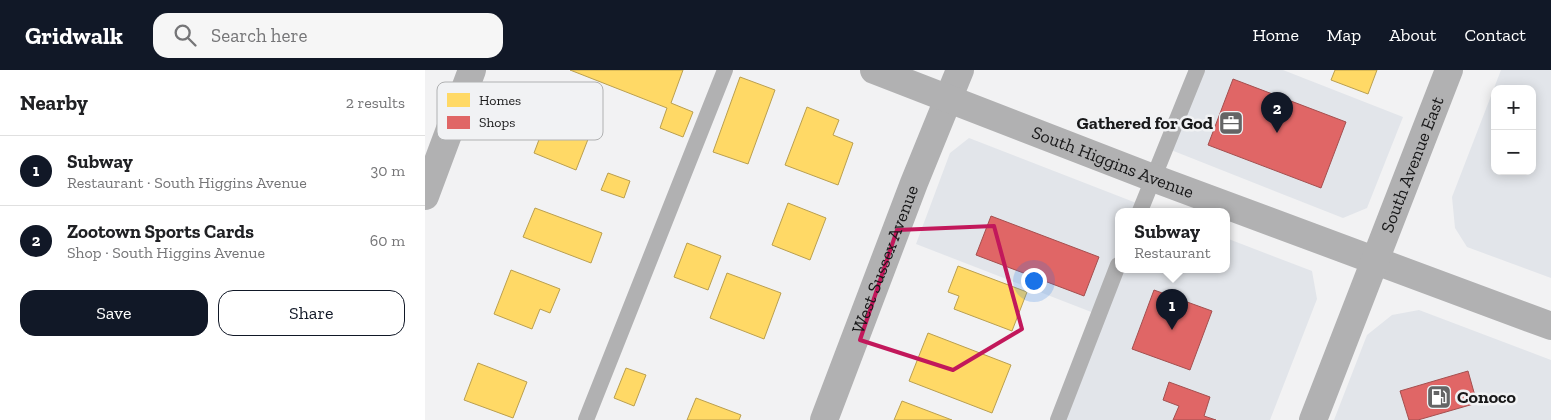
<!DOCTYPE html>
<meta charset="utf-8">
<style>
:root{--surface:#fff;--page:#f6f6f6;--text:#202124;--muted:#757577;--line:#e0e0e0;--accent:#111827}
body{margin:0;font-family:"Zilla Slab",serif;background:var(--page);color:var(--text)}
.controls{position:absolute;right:15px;top:15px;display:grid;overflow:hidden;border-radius:10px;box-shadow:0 2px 12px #0003}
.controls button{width:45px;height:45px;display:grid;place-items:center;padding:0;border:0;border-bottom:1px solid var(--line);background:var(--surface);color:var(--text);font:25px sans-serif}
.you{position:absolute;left:608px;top:210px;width:18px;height:18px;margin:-12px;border:4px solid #fff;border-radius:50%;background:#1a73e8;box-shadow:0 0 0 8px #1a73e833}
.badge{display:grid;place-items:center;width:32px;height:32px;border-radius:50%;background:var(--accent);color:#fff;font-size:16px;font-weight:700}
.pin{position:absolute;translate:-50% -41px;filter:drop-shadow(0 1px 2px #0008)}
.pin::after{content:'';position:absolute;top:26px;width:18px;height:15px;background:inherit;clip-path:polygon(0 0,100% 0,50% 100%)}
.popup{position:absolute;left:690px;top:138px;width:115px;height:65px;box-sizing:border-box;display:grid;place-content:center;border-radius:10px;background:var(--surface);filter:drop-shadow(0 1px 4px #0005);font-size:16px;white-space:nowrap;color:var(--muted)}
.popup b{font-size:19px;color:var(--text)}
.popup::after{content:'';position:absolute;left:50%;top:100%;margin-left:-10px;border:10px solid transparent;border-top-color:var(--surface)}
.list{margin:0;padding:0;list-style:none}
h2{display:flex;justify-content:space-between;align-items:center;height:65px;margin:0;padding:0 20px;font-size:21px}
h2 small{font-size:16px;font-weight:400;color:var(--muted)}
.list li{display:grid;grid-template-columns:32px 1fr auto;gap:15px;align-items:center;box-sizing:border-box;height:70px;padding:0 20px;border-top:1px solid var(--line)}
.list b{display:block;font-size:19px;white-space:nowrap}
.list p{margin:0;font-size:16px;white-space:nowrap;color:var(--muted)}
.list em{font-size:16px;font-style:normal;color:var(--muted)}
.actions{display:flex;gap:10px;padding:15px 20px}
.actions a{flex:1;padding:11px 0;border:1px solid var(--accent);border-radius:15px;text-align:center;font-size:18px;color:var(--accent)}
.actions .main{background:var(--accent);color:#fff}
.icon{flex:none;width:28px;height:28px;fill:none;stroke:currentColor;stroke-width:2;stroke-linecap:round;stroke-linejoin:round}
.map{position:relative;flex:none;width:1126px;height:350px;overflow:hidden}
header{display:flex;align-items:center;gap:30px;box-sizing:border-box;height:70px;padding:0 25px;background:var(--accent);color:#fff}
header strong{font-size:24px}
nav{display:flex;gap:28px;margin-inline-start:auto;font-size:18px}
.search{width:350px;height:45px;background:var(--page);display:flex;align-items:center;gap:12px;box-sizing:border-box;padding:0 18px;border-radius:15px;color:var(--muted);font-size:19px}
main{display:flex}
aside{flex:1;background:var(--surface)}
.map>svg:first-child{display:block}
.built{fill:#e2e5ea;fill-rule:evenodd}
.homes{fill:#ffd966;stroke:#ba9f4f}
.shops{fill:#e06666;stroke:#a44f4f}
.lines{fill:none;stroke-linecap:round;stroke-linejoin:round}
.lane{stroke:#b1b1b2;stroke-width:16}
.street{stroke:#b1b1b2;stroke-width:28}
.secondary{stroke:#b1b1b2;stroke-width:28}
.marked{fill:none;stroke:#c2185b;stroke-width:4;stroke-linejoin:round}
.labels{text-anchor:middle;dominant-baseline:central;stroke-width:5;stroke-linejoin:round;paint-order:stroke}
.poi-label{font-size:18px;font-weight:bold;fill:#181819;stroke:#f1f2f4;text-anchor:end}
.street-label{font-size:18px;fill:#181819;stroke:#f1f2f4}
.key{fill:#f1f2f4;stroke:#b0b1b2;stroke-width:1}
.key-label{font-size:14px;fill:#181819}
</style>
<header>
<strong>Gridwalk</strong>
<div class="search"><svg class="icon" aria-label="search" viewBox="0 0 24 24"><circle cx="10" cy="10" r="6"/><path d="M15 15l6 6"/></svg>Search here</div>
<nav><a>Home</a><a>Map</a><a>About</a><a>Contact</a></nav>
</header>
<main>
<aside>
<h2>Nearby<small>2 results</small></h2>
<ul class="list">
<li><span class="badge">1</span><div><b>Subway</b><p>Restaurant · South Higgins Avenue</p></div><em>30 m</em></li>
<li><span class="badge">2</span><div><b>Zootown Sports Cards</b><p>Shop · South Higgins Avenue</p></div><em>60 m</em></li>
</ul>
<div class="actions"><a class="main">Save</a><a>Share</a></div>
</aside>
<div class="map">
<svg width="1126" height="350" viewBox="0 0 1126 350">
<rect width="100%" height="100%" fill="#f2f2f3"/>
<!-- built -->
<path class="built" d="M772,0H858L978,47L942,138L918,148L741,78Z
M1076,0H1126V208L1042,177L1030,158L1027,127ZM1070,19H1107V101H1070Z
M544,68L732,141H693V199H801V168L887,201L892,229L845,350H633L674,245L491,174L525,83Z
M994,240L1126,290V350H909L942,265L967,245Z"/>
<!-- homes -->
<path class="homes" d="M145,0H258L246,33L268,42L258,67L235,58L242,38Z
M910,0H952L943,24L906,10Z
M315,7L350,20L323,94L288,82Z
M382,37L414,50L408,65L428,73L413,115L360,95Z
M124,43L167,59L151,100L109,83Z
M183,103L205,111L199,128L176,120Z
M363,133L401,148L385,190L347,175Z
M110,138L177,163L166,193L98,167Z
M262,173L296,186L283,220L249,207Z
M533,196L602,222L587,261L529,239L534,226L523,222Z
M86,200L135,219L125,243L115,239L107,259L69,244Z
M302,203L356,223L339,269L285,248Z
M503,263L586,295L567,343L484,311Z
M53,293L102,312L88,348L39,330Z
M201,298L221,305L209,336L189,328Z
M271,328L316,345L314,350H262Z
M477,331L527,350H469Z"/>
<!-- shops -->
<path class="shops" d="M808,9L921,52L896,118L783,75Z
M566,146L674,187L659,226L551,185Z
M729,220L787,241L765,300L707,279Z
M1043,301L1052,333L993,350H984L975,321Z
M744,312L785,327L779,346L791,350H748L754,336L738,330Z"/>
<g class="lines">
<!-- lane -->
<path class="lane" d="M715,141L772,0
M161,350L300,0
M633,350L693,195"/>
<!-- street -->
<g class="street">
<path d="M0,126L47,0"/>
<path id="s1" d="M399,350L489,113L535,0"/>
</g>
<!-- secondary -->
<g class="secondary">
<path id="s2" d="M449,0L728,108L1126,256"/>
<path id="s3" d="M888,350L1024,0"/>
</g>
</g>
<!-- marked area -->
<path class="marked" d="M569,156L597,259L528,300L435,270L472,160Z"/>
<!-- icons -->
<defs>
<symbol id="office-square" viewBox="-11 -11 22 22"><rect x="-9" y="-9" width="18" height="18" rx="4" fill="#646465" stroke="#f1f2f4"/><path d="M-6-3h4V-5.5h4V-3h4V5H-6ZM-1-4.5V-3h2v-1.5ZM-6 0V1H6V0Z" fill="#fff"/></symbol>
<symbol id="fuel-square" viewBox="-11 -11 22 22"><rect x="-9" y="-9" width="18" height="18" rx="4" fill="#646465" stroke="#f1f2f4"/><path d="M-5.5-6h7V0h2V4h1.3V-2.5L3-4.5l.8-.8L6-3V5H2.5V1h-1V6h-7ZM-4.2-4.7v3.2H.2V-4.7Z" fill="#fff"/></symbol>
</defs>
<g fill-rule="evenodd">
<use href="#office-square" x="792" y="39" width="28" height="28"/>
<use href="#fuel-square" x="1000" y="313" width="28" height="28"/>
</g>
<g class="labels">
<!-- poi labels -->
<g class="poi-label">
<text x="788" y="53">Gathered for God</text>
<text x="1032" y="327" text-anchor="start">Conoco</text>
</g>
<!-- street labels -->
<g class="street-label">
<text stroke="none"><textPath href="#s2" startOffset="256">South Higgins Avenue</textPath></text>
<text stroke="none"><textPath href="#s3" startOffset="274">South Avenue East</textPath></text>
<text stroke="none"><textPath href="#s1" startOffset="172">West Sussex Avenue</textPath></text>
</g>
</g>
<!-- legend -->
<rect x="12" y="12" width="166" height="58" rx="8" class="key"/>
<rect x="22" y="23" width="23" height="14" fill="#ffd966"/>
<rect x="22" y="46" width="23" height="13" fill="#e06666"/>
<g class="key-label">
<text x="54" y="35">Homes</text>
<text x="54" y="57">Shops</text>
</g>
</svg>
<div class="controls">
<button>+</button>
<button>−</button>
</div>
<div class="you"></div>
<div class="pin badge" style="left:747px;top:260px">1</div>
<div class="popup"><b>Subway</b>Restaurant</div>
<div class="pin badge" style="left:852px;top:63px">2</div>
</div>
</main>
